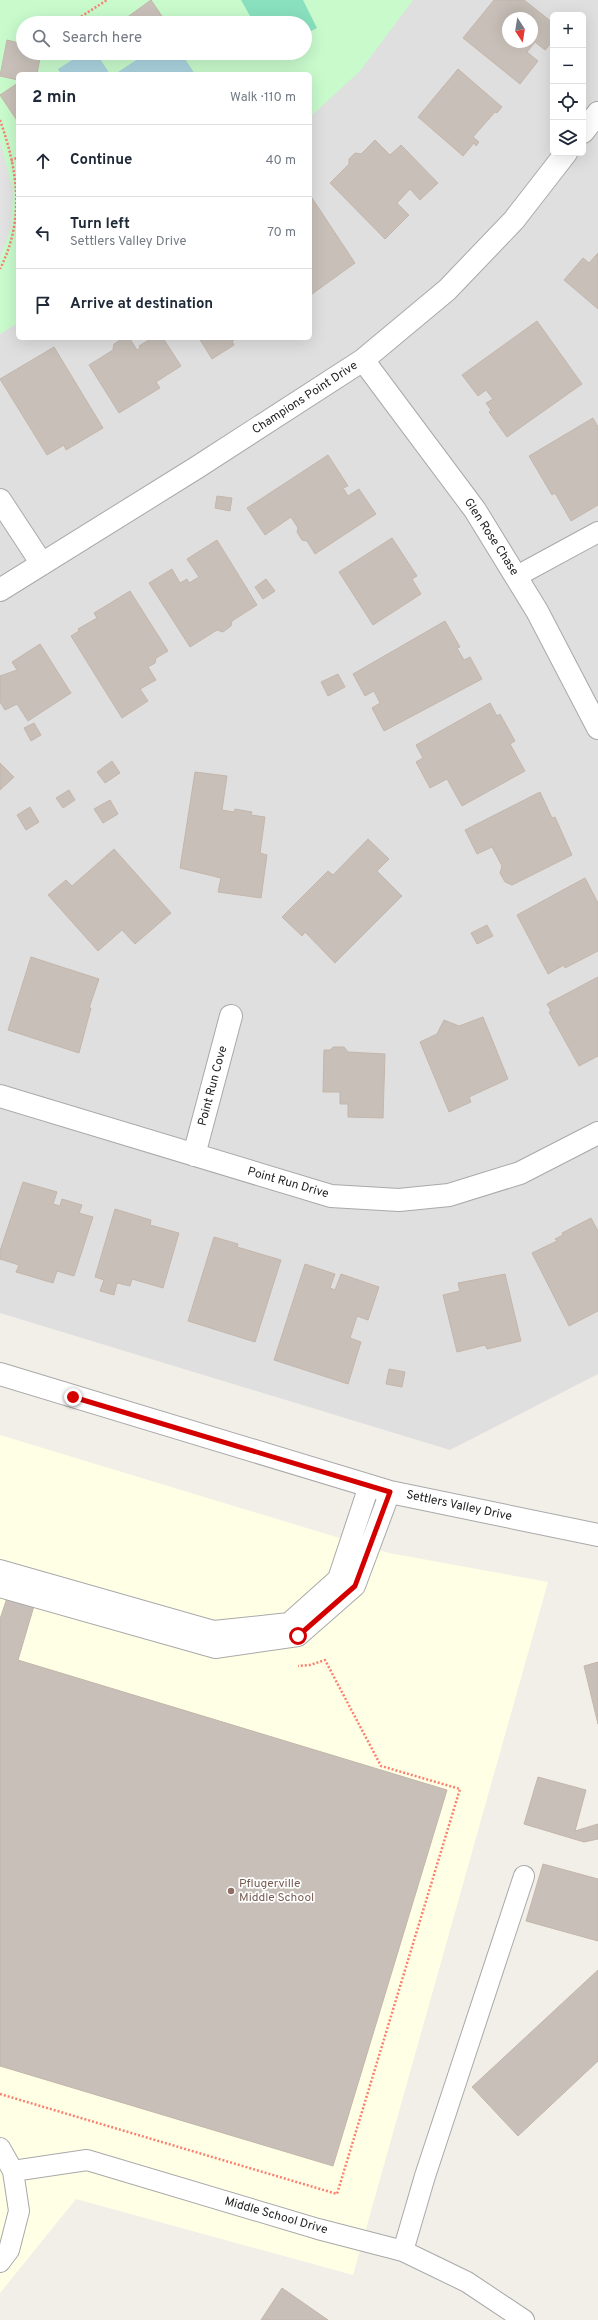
<!DOCTYPE html>
<meta charset="utf-8">
<style>
:root{--surface:#fff;--page:#f2f2f3;--text:#1f2937;--muted:#747a83;--line:#e0e1e3}
body{margin:0;font-family:Overpass,sans-serif;background:var(--page);color:var(--text)}
.controls{position:absolute;right:12px;top:12px;display:grid;overflow:hidden;border-radius:6px;box-shadow:0 4px 16px #0002}
.controls button{width:36px;height:36px;display:grid;place-items:center;padding:0;border:0;border-bottom:1px solid var(--line);background:var(--surface);color:var(--text);font:20px sans-serif}
.compass{position:absolute;left:502px;top:12px;width:36px;height:36px;border-radius:50%;background:var(--surface);box-shadow:0 4px 16px #0002;rotate:168deg}
.stop{position:absolute;width:12px;height:12px;margin:-9px;border:3px solid #d40000;border-radius:50%;background:#fff}
.stop.end{background:#d40000;border-color:#fff;box-shadow:0 1px 4px #0008}
.list{margin:0;padding:0;list-style:none}
h2{display:flex;justify-content:space-between;align-items:center;height:52px;margin:0;padding:0 16px;font-size:17px}
h2 small{font-size:13px;font-weight:400;color:var(--muted)}
.list li{display:grid;grid-template-columns:26px 1fr auto;gap:12px;align-items:center;box-sizing:border-box;height:72px;padding:0 16px;border-top:1px solid var(--line)}
.list b{display:block;font-size:15px;white-space:nowrap}
.list p{margin:0;font-size:13px;white-space:nowrap;color:var(--muted)}
.list em{font-size:13px;font-style:normal;color:var(--muted)}
.icon{flex:none;width:22px;height:22px;fill:none;stroke:currentColor;stroke-width:2;stroke-linecap:round;stroke-linejoin:round}
.map{position:relative;flex:none;width:598px;height:2320px;overflow:hidden}
.search{position:absolute;background:var(--surface);box-shadow:0 4px 16px #0002;left:16px;top:16px;width:296px;height:44px;display:flex;align-items:center;gap:10px;box-sizing:border-box;padding:0 14px;border-radius:22px;color:var(--muted);font-size:15px}
.panel{position:absolute;background:var(--surface);box-shadow:0 4px 16px #0002;left:16px;top:72px;width:296px;height:268px;border-radius:6px}
.map>svg:first-child{display:block}
.residential{fill:#e0dfdf;fill-rule:evenodd}
.education{fill:#ffffe5}
.park{fill:#c8facc;fill-rule:evenodd}
.pitch{fill:#88e0be}
.parking{fill:#e2e2e2}
.water{fill:#aad3df}
.building{fill:#c7bfb8;stroke:#c4b6ab;fill-rule:evenodd}
.lines{fill:none;stroke-linecap:round;stroke-linejoin:round}
.service-casing{stroke:#a9a9a9;stroke-width:22}
.minor-casing{stroke:#a9a9a9;stroke-width:24}
.tertiary-casing{stroke:#a9a9a9;stroke-width:24}
.path{stroke:#fa8072;stroke-width:2.5;stroke-dasharray:2 2;stroke-linecap:butt}
.service{stroke:#fff;stroke-width:20}
.minor{stroke:#fff;stroke-width:22}
.tertiary{stroke:#fff;stroke-width:22}
.route{stroke:#d40000;stroke-width:5}
.education-dot{fill:#8d6e63;stroke:#fff;stroke-width:1.5}
.labels{text-anchor:middle;dominant-baseline:central;stroke-width:3.5;stroke-linejoin:round;paint-order:stroke}
.street-label{font-size:12px;fill:#222;stroke:#fff}
.education-label{font-size:12px;fill:#785e54;stroke:#fff;text-anchor:start}
</style>
<div class="map">
<svg width="598" height="2320" viewBox="0 0 598 2320">
<rect width="100%" height="100%" fill="#f2efe9"/>
<!-- residential -->
<path class="residential" d="M0,0H598V1374L450,1450L0,1313ZM553,15H583V153H553ZM508,18H532V42H508ZM23,23H305V53H23ZM18,74H310V338H18Z"/>
<!-- education -->
<path class="education" d="M0,1435L389,1553L548,1582L353,2275L76,2199L0,2293Z"/>
<!-- park -->
<path class="park" d="M0,0H413L360,71L310,117V74H18V323L0,334ZM23,23H305V53H23Z"/>
<!-- pitch -->
<path class="pitch" d="M241,0H303L317,28L305,34V23H254Z"/>
<!-- parking -->
<path class="parking" d="M0,141L13,191L11,227L0,258Z"/>
<!-- water -->
<path class="water" d="M83,53H96L110,74H61L58,69Z
M147,53H181L195,74H115Z"/>
<!-- building -->
<path class="building" d="M151,0L166,22L124,23L122,21Z
M494,0H524L553,23V41L545,50L535,42L527,52L538,61L520,84L463,38ZM508,18H532V42H508Z
M7,40L23,44V53H41L37,74H18V80L0,76Z
M111,53H124L115,59Z
M458,69L502,107L497,113L495,112L473,137L479,142L476,146L474,143L463,156L418,117Z
M18,83V122L0,95Z
M375,140L390,155L401,145L438,183L420,200L410,189L397,203L409,215L385,239L330,183L349,164V159L355,153L361,154Z
M310,195L355,263L312,294L310,293Z
M598,253V309L564,280L583,258L589,263Z
M537,321L582,384L507,437L489,412L491,410L486,403L493,399L486,390L478,396L462,375Z
M123,338L130,339L137,350L140,348L139,346L152,338H163L181,366L156,382L160,388L119,413L89,365L113,350L114,344Z
M199,338H237L232,341L234,345L212,359Z
M54,347L103,428L66,450L64,445L47,455L0,379Z
M593,418L598,427V505L571,521L555,493L552,495L529,456Z
M328,455L348,486L343,488L348,496L359,489L376,514L315,554L307,541L302,540L297,532L298,528L291,517L265,535L247,508Z
M217,496L232,498L230,511L215,508Z
M392,538L417,576L412,579L421,594L373,625L339,572Z
M217,540L257,605L232,621L231,626L223,632L217,630L190,647L149,583L172,569L180,583L187,579L189,583L199,577L187,559Z
M266,579L275,591L263,599L255,587Z
M130,591L168,651L156,658L155,663L148,667L156,680L140,689L148,701L122,718L71,636L79,631L78,629L97,618L94,613Z
M445,621L460,647L457,648L464,660L470,657L482,679L384,731L372,708L380,703L374,691L365,696L353,674Z
M40,644L71,693L28,721L17,704L5,710L0,702V676L17,670L12,662Z
M338,674L345,687L328,696L321,682Z
M490,703L497,716L500,714L515,741L510,744L525,771L462,806L447,779L430,788L416,762L423,758L416,745Z
M34,723L41,735L31,741L24,728Z
M112,761L120,773L105,783L97,772Z
M0,763L14,777L0,790Z
M195,772L227,776L222,810L234,812L235,809L252,812L251,815L265,817L260,853L267,855L261,898L218,892L221,878L180,868Z
M69,790L75,800L63,808L56,798Z
M540,792L552,818L555,817L572,855L512,885L505,882L500,873L502,866L492,847L477,854L465,830Z
M110,800L118,814L103,823L94,809Z
M30,807L39,822L26,830L17,815Z
M368,839L389,859L377,871L402,896L335,963L305,932L302,936L282,917L328,871L333,875Z
M114,849L171,913L135,944L122,930L98,951L48,895L66,880L72,886Z
M585,878L598,903V951L565,968L564,965L548,974L517,915Z
M487,925L493,936L477,944L471,933Z
M31,957L99,979L89,1008H91L79,1053L8,1030Z
M598,977V1056L579,1066L549,1012L551,1011L547,1004Z
M483,1017L508,1079L469,1097L471,1102L449,1112L420,1042L437,1034L444,1020L459,1026Z
M333,1047H344L348,1052L385,1054L383,1118L348,1117V1104H340V1092H323L324,1050H330Z
M23,1182L57,1192L53,1204L60,1206L62,1199L82,1205L79,1213L93,1217L74,1276L57,1271L53,1283L16,1272L19,1265L0,1259V1251Z
M115,1209L151,1220L150,1225L179,1233L163,1288L132,1279L130,1286L117,1283L114,1295L100,1291L104,1280L95,1277Z
M591,1218L598,1231V1311L569,1326L532,1253L557,1241L555,1239L563,1235L562,1233Z
M214,1237L238,1244L237,1247L281,1260L255,1342L188,1321Z
M305,1264L335,1274L330,1288L335,1290L341,1274L379,1287L368,1320L357,1316L350,1338L361,1342L348,1384L274,1360Z
M505,1274L521,1341L487,1349L485,1345L457,1352L443,1295L460,1291L458,1283Z
M389,1369L405,1372L402,1387L386,1384Z
M7,1598L34,1606L18,1660L447,1790L333,2166L0,2066V1619Z
M598,1662V1724L584,1666Z
M538,1777L586,1790L575,1831L598,1824V1839L584,1842L524,1824Z
M543,1864L598,1879V1941L526,1921Z
M598,1970V2061L518,2136L472,2087Z
M282,2288L328,2320H261Z"/>
<g class="lines">
<defs>
<path id="service" d="M517,576L598,532
M0,1570L214,1631L289,1623L338,1579L369,1486
M0,1587L215,1648L298,1636L355,1586L390,1492
M0,2148L13,2171L19,2211L9,2250L0,2262
M13,2171L87,2160L318,2229L403,2251L467,2282L524,2320
M403,2251L425,2176L524,1876"/>
<path id="minor" d="M583,132L598,113
M363,360L475,510L537,611L598,728
M0,500L42,564
M0,590L196,468L363,360L447,290L514,220L566,153
M0,1096L331,1196L399,1200L449,1195L520,1173L598,1133
M194,1155L231,1016"/>
<path id="tertiary" d="M0,1374L390,1492L598,1535"/>
</defs>
<!-- service casing -->
<use href="#service" class="service-casing"/>
<!-- minor casing -->
<use href="#minor" class="minor-casing"/>
<!-- tertiary casing -->
<use href="#tertiary" class="tertiary-casing"/>
<!-- path -->
<path class="path" d="M71,23L107,0
M0,120C18,171 25,219 0,269
M11,161L18,157
M0,2094L337,2194L460,1789L381,1766L325,1660L310,1665L298,1666"/>
<!-- service -->
<use href="#service" class="service"/>
<!-- minor -->
<use href="#minor" class="minor"/>
<!-- tertiary -->
<use href="#tertiary" class="tertiary"/>
</g>
<g class="lines">
<!-- route -->
<path class="route" d="M73,1397L390,1492L355,1586L298,1636"/>
</g>
<!-- markers -->
<circle class="education-dot" cx="231" cy="1891" r="4"/>
<g class="labels">
<!-- street labels -->
<g class="street-label">
<text transform="translate(305 398) rotate(-33)">Champions Point Drive</text>
<text transform="translate(491 537) rotate(57)">Glen Rose Chase</text>
<text transform="translate(213 1086) rotate(-75)">Point Run Cove</text>
<text transform="translate(288 1183) rotate(16)">Point Run Drive</text>
<text transform="translate(459 1506) rotate(12)">Settlers Valley Drive</text>
<text transform="translate(276 2216) rotate(16)">Middle School Drive</text>
</g>
<!-- education labels -->
<g class="education-label">
<text x="239" y="1884">Pflugerville<tspan x="239" dy="14">Middle School</tspan></text>
</g>
</g>
</svg>
<div class="controls">
<button>+</button>
<button>−</button>
<button><svg class="icon" aria-label="locate" viewBox="0 0 24 24"><circle cx="12" cy="12" r="6"/><path d="M12 2v4M12 18v4M2 12h4M18 12h4"/></svg></button>
<button><svg class="icon" aria-label="layers" viewBox="0 0 24 24"><path d="M12 4l9 5-9 5-9-5zM3 14l9 5 9-5"/></svg></button>
</div>
<svg class="compass" viewBox="-18 -18 36 36"><path d="M0-13l5 13h-10z" fill="#e53935"/><path d="M0 13l5-13h-10z" fill="#747a83"/></svg>
<div class="stop" style="left:298px;top:1636px"></div>
<div class="stop end" style="left:73px;top:1397px"></div>
<div class="search"><svg class="icon" aria-label="search" viewBox="0 0 24 24"><circle cx="10" cy="10" r="6"/><path d="M15 15l6 6"/></svg>Search here</div>
<section class="panel">
<h2>2 min<small>Walk · 110 m</small></h2>
<ul class="list">
<li><svg class="icon" aria-label="ahead" viewBox="0 0 24 24"><path d="M12 20V5M6 11l6-6 6 6"/></svg><div><b>Continue</b></div><em>40 m</em></li>
<li><svg class="icon" aria-label="left" viewBox="0 0 24 24"><path d="M17 20v-9H6M10 6l-5 5 5 5"/></svg><div><b>Turn left</b><p>Settlers Valley Drive</p></div><em>70 m</em></li>
<li><svg class="icon" aria-label="arrive" viewBox="0 0 24 24"><path d="M6 21V4h12l-3 4 3 4H6"/></svg><div><b>Arrive at destination</b></div></li>
</ul>
</section>
</div>
